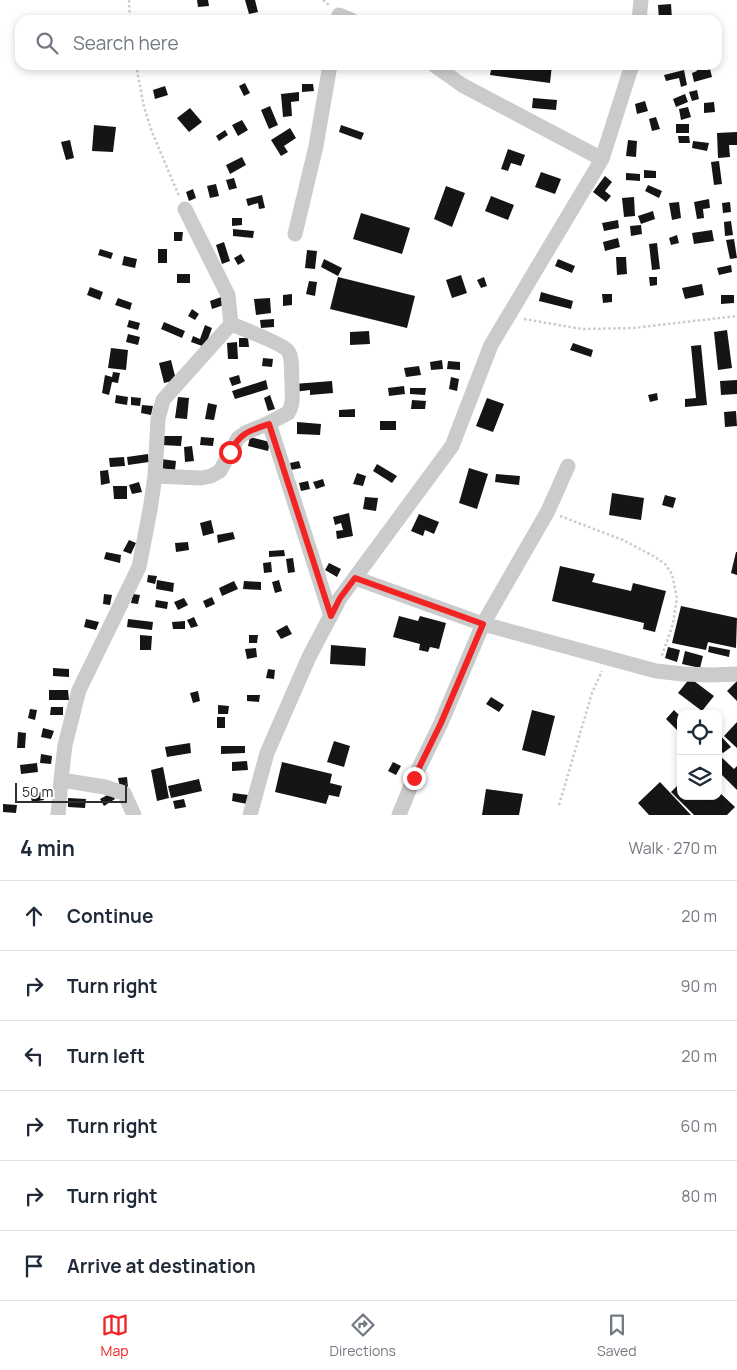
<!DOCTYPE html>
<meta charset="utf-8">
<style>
:root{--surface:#fff;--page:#f2f2f3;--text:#1f2937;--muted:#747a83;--line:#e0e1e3;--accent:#f32223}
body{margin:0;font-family:Manrope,sans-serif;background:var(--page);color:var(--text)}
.controls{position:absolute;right:15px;bottom:15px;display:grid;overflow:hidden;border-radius:10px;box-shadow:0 2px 8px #0003}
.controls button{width:45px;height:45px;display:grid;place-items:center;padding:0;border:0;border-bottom:1px solid var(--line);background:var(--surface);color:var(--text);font:25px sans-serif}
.scale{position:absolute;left:15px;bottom:12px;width:112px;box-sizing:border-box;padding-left:5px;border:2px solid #2e2e2e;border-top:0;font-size:14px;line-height:18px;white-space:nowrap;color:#2e2e2e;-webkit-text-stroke:4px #fff;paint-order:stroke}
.stop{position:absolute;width:15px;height:15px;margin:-11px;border:4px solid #f32223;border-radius:50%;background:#fff}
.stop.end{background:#f32223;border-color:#fff;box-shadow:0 1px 5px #0008}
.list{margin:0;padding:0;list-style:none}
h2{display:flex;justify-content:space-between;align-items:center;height:65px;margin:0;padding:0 20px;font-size:21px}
h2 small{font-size:16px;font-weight:400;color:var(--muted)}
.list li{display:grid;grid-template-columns:32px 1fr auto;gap:15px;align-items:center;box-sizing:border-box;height:70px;padding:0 20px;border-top:1px solid var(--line)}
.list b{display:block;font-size:19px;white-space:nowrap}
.list em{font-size:16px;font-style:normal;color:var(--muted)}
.icon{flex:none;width:28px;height:28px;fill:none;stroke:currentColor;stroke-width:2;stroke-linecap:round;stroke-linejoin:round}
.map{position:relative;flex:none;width:737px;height:815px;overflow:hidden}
.search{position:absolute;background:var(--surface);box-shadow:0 2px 8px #0003;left:15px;right:15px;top:15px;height:55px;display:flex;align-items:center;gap:12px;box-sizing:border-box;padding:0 18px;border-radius:15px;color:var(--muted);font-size:19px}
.sheet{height:485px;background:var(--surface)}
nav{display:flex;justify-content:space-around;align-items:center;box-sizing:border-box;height:70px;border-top:1px solid var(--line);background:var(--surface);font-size:14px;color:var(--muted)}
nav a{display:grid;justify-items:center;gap:2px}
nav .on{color:var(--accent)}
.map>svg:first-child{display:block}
.building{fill:#151515}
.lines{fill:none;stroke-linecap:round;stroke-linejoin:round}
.path{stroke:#cbcbcb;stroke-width:2.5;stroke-dasharray:2.5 2.5;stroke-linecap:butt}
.minor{stroke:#cbcbcb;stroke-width:15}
.route{stroke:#f32223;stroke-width:6}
</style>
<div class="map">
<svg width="737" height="815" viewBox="0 0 737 815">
<rect width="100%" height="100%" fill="#fff"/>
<!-- building -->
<path class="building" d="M197,0H208L209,6L198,7Z
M245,0H255L258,12L249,14Z
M671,4L672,20H659L658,5Z
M304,65H321V70H304Z
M492,65H552L550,83L490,75Z
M695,65H709L712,77L694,82L692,73L697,71Z
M684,70L687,85L681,87L679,78L666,81L664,75Z
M245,83L250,93L244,96L239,86Z
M302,84H313L314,91L302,92Z
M165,86L168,95L155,99L153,90Z
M697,90L699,99L692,101L689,92Z
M299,92V101L291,102L292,116L283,117L281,94Z
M685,94L688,102L676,107L673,99Z
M533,98L557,100L556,110L532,108Z
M645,101L648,111L637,114L635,104Z
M714,102L715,112L704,113V103Z
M270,106L278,125L269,129L261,110Z
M688,107L691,117L681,120L679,109Z
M190,108L202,122L189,132L177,118Z
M656,117L660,129L652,131L649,119Z
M242,120L248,130L238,136L232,125Z
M676,124H689V133H676Z
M94,125L116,127L113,152L92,151Z
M341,125L364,133L361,140L339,132Z
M290,128L296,138L284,146L288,152L281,156L271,140Z
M225,130L228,135L219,141L216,136Z
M737,132V145H729L730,157L718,158L717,133Z
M678,136H689L690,143H679Z
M70,140L74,158L66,160L61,142Z
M628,140L637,141L636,157L626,156Z
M693,141L709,143L707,151L692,148Z
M508,149L525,155L521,166L511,163L508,171L501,169Z
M242,157L246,165L230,174L226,165Z
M719,161L722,184L714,185L711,162Z
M644,170L656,171V178H644Z
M541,172L561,179L555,194L535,187Z
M626,173L640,174V181L626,180Z
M605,176L612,182L605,191L611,196L606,202L593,192Z
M234,178L237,188L229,190L226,180Z
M216,184L219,196L210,198L207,186Z
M648,185L662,191L659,198L645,191Z
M446,186L465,193L452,227L434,219Z
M193,189L196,198L189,201L186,192Z
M262,195L265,208L259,209L258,203L248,206L246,199Z
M491,196L514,205L508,220L485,211Z
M634,197L635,216L624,217L622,198Z
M709,199L710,208L703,209L704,218L697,219L694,202Z
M679,202L681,218L672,220L669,203Z
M730,202L731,212L723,213L722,203Z
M653,211L655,219L641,224L638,216Z
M361,213L410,228L402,254L353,239Z
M232,218H242V225L232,226Z
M618,220L619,228L604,231L602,223Z
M731,221L733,235L725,236L724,222Z
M641,225L642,234L631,236L630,226Z
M233,229L254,231L253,238L233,236Z
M712,230L714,241L694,244L692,233Z
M174,232H183L182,241H174Z
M677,235L679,243L671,245L669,238Z
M618,238L620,247L605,251L603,242Z
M734,239L737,258L730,259L726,240Z
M224,242L230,261L222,264L216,245Z
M657,243L660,269L652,270L649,244Z
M100,249L113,253L111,259L98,255Z
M158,249H167V263H158Z
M307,250L317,251L315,269L305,268Z
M241,254L245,261L238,265L234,258Z
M124,256L137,259L135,268L122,265Z
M616,257H626L627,274L617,275Z
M324,259L342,268L338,276L321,267Z
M558,259L575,266L572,273L555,266Z
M731,265L732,272L719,275L717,268Z
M177,274H190V283H177Z
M461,275L467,293L452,298L446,280Z
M338,277L415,296L407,328L330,309Z
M484,277L487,286L481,288L477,280Z
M649,277H657V285L650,286Z
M309,281L317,282L315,296L306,294Z
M702,284L704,295L685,299L682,288Z
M90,287L103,292L100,300L87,295Z
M541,292L573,301L571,309L539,301Z
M292,294V305L283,306V295Z
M602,294H612V302L603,303Z
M721,295H734V303L721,304Z
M224,296L227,304L212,309L210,301Z
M118,298L132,303L130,310L115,305Z
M270,298L271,313L256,315L254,299Z
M192,309L199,314L195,320L188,316Z
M274,319V327L261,328L260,320Z
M129,320L140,323L138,330L127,327Z
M164,322L185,331L182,338L161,329Z
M205,325L212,328L205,347L191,342L193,336L200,339Z
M727,330L732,368L718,370L714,332Z
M369,331L370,344L350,345V332Z
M128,334L140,337L138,345L126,342Z
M239,338H248L249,347H239Z
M237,342L238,359H228L227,343Z
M573,343L593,350L591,357L570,350Z
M701,345L707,405L685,407V399L696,398L691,346Z
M111,348L128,350L126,370L108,368Z
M263,358L273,359L272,367L262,366Z
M171,360L176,380L164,383L159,363Z
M442,360L443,369L431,370L430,362Z
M448,361L460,362V370L447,369Z
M419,366L421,375L406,377L404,368Z
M113,372L120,373L118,383L112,382L109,395L102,393L105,375L112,377Z
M239,375L241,383L232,386L229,378Z
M451,377L459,379L457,391L449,389Z
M266,380L268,389L235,399L232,391Z
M737,380V394L721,395L720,381Z
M332,381L333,393L310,395V390L294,392V384Z
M404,386L405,394L389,396L388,388Z
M410,388H426L425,395L410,394Z
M657,393L658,400L650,402L648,395Z
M116,395L128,397L127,405L115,403Z
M270,395L275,409L268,411L264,398Z
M131,397L141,398L140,406L131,405Z
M178,397L189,398L187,419L175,418Z
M487,398L504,404L493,432L476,426Z
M412,400L426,401L425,409H411Z
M208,403L217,405L214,420L205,419Z
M142,405L153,406L151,415L141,413Z
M355,409V417H339V410Z
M736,411L737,426L725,427L724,412Z
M380,421H396V430H380Z
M297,422L321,424L320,435L297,434Z
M161,436H182L181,446L161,445Z
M201,437L214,438L213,446L200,445Z
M250,437L270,442L268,451L248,446Z
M192,446L194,461L185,462L184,447Z
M148,454L149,462L128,465L127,457Z
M124,457L125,466L110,467L109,458Z
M161,459L176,461L175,470L160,468Z
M299,461L301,468L291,470L290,463Z
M377,464L397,476L392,483L373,471Z
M469,468L488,474L477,509L459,503Z
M108,470L110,483L101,485L100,471Z
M357,473L366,476L363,486L353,484Z
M496,474L520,476L519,485L495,482Z
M323,479L325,486L316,489L313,482Z
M308,481L310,489L301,491L299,483Z
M139,482L142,492L132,494L129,485Z
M113,486H127V499H114Z
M612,493L644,498L641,520L609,515Z
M665,495L676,498L673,508L662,505Z
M365,497L378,498L376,511L363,509Z
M349,513L353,536L337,539L336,531L343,530L341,523L335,525L333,517Z
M419,514L439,522L434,534L425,530L423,536L411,531Z
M211,520L214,533L203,536L200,523Z
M233,532L235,539L218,543L217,535Z
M129,540L136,543L131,554L123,551Z
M188,542L189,550L176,552L175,543Z
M284,550L285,556L269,557V551Z
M106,552L121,555L120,563L104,559Z
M736,552H737V575L731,573Z
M293,558L295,572L288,573L286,559Z
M271,562L272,572L264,573L263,563Z
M329,563L341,569L337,577L325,570Z
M560,566L595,574L592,582L631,591L633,583L666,591L655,632L643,629L644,623L552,601Z
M148,575L157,576L155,584L147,582Z
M157,580L174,583L173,592L156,589Z
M279,580L282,591L275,593L272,582Z
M234,581L238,589L222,596L219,588Z
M244,581L261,582V590L243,589Z
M104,594L112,595L110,605L103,604Z
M133,594L140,595L138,604L131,603Z
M212,597L215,604L206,608L203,601Z
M184,598L188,605L178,610L174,602Z
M156,600L168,602L167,609L155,607Z
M681,606L737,618L736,648L708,642L706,650L672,643Z
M399,616L418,621L420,616L446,623L439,649L430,647L428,652L419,650L420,644L393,637Z
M194,617L198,626L191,628L187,620Z
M86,619L99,622L96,630L84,627Z
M128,619L153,622L152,630L127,627Z
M185,621V629H173L172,622Z
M287,625L292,634L281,639L276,631Z
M140,635L152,636L151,650H140Z
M249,635H258L257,643H249Z
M331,645L366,648L365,666L330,664Z
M709,646L730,650L729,657L708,652Z
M668,647L680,650L677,662L665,658Z
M256,648L257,657L247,659L245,649Z
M685,651L703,656L700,668L682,664Z
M53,668L69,669V677L53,676Z
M268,669L275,670L274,679L266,678Z
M690,678L714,696L702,711L678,693Z
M737,681V701L727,691Z
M49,690H68L69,700H49Z
M198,691L200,701L193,703L190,693Z
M247,695H260L259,702L247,701Z
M491,697L504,705L499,712L486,704Z
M218,705L229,706L228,714H218Z
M51,707H63V715H50Z
M30,709L37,710L35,720L28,718Z
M532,710L555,716L545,756L522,750Z
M674,710L681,717V734L666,719Z
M217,717H225V728H217Z
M737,722V748L724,736Z
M43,728L54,731L51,739L41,737Z
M18,732L26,733L25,748H17Z
M718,733L731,747L723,753L718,748Z
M334,741L350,746L344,767L327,762Z
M190,743L191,753L167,757L165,747Z
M221,746H245V753L221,754Z
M41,754L52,756L51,764L40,763Z
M718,754L734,769L737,766V790L718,771Z
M247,761L248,770L232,771V762Z
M282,762L332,774L330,783L342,786L339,797L329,795L326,804L275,792Z
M393,762L401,766L396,775L388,771Z
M37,763L38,772L21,774L20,765Z
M163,767L169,798L157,801L151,770Z
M127,777L128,787L120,788L118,778Z
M199,779L202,791L171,798L168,786Z
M660,782L691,815H649L638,803Z
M681,782V796H718V791L735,807L727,815H694L671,792Z
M486,789L523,794L519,815H482Z
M42,792L44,800L32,802L30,794Z
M111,793L115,799L104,806L100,799Z
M233,793L248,795L247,804L232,801Z
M68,798L86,799L85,808L68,807Z
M184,799L186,807L175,809L173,801Z
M3,804L17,805L16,813L3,812Z"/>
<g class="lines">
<!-- path -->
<path class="path" d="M129,0L130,20
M323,0L330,6
M136,65L144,107L152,132L179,196
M524,319L582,329L633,328L737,316
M560,516L623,540L655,557L665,564L672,574L677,598L673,624L661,658
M559,805L592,693L602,671"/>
<!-- minor -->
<path class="minor" d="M338,20L339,15L351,20
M639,20L641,0
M434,65L462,85L602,159
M295,234L316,146L330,65
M269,423L331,616
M155,476L201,478L211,476L220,471L238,438L245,433L269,423L288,413C294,404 292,393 292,382C291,373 293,358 288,351C283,344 241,328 231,324
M355,578L483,624L656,671L683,674L712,675L737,674
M58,815L61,780
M134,815L124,793L105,787L61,780L65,745L79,690L139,567L150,510L155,476L158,419L163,400L231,324L228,295L185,209
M250,815L267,753L309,657L340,598L452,446L491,345L602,159L632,65
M399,815L414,778L441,723L483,624L548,511L568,466"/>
</g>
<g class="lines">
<!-- route -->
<path class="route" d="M230,452C241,432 249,431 269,424L331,616L340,598L355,578L483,624L441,723L414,778"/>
</g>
</svg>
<div class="controls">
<button><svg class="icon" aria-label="locate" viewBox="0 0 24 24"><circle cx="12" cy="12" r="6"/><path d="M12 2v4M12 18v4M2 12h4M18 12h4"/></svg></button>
<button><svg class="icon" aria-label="layers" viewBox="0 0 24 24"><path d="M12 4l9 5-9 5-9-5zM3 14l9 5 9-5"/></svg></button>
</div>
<div class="scale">50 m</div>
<div class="stop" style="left:230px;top:452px"></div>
<div class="stop end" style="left:414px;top:778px"></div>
<div class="search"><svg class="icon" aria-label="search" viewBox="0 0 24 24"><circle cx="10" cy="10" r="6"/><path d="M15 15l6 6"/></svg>Search here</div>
</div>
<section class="sheet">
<h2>4 min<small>Walk · 270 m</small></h2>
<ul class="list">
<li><svg class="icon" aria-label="ahead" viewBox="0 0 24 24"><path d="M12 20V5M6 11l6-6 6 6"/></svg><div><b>Continue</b></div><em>20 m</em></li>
<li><svg class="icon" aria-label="right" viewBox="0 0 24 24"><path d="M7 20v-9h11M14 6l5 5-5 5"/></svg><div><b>Turn right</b></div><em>90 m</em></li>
<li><svg class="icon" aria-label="left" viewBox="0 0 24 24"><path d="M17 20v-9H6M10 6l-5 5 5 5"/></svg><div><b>Turn left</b></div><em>20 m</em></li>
<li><svg class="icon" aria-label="right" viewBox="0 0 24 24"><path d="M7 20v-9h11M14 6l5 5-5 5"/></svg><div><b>Turn right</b></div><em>60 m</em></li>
<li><svg class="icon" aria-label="right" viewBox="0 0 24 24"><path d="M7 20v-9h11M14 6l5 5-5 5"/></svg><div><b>Turn right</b></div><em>80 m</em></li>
<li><svg class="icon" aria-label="arrive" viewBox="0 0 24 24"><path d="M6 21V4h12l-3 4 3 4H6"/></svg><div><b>Arrive at destination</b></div></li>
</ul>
</section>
<nav>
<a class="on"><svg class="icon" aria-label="map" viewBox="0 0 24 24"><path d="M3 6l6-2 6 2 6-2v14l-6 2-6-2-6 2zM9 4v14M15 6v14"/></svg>Map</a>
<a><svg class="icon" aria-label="directions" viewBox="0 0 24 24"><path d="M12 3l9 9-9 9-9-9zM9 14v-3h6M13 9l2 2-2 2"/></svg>Directions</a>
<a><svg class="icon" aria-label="saved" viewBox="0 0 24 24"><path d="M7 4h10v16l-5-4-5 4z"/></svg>Saved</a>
</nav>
